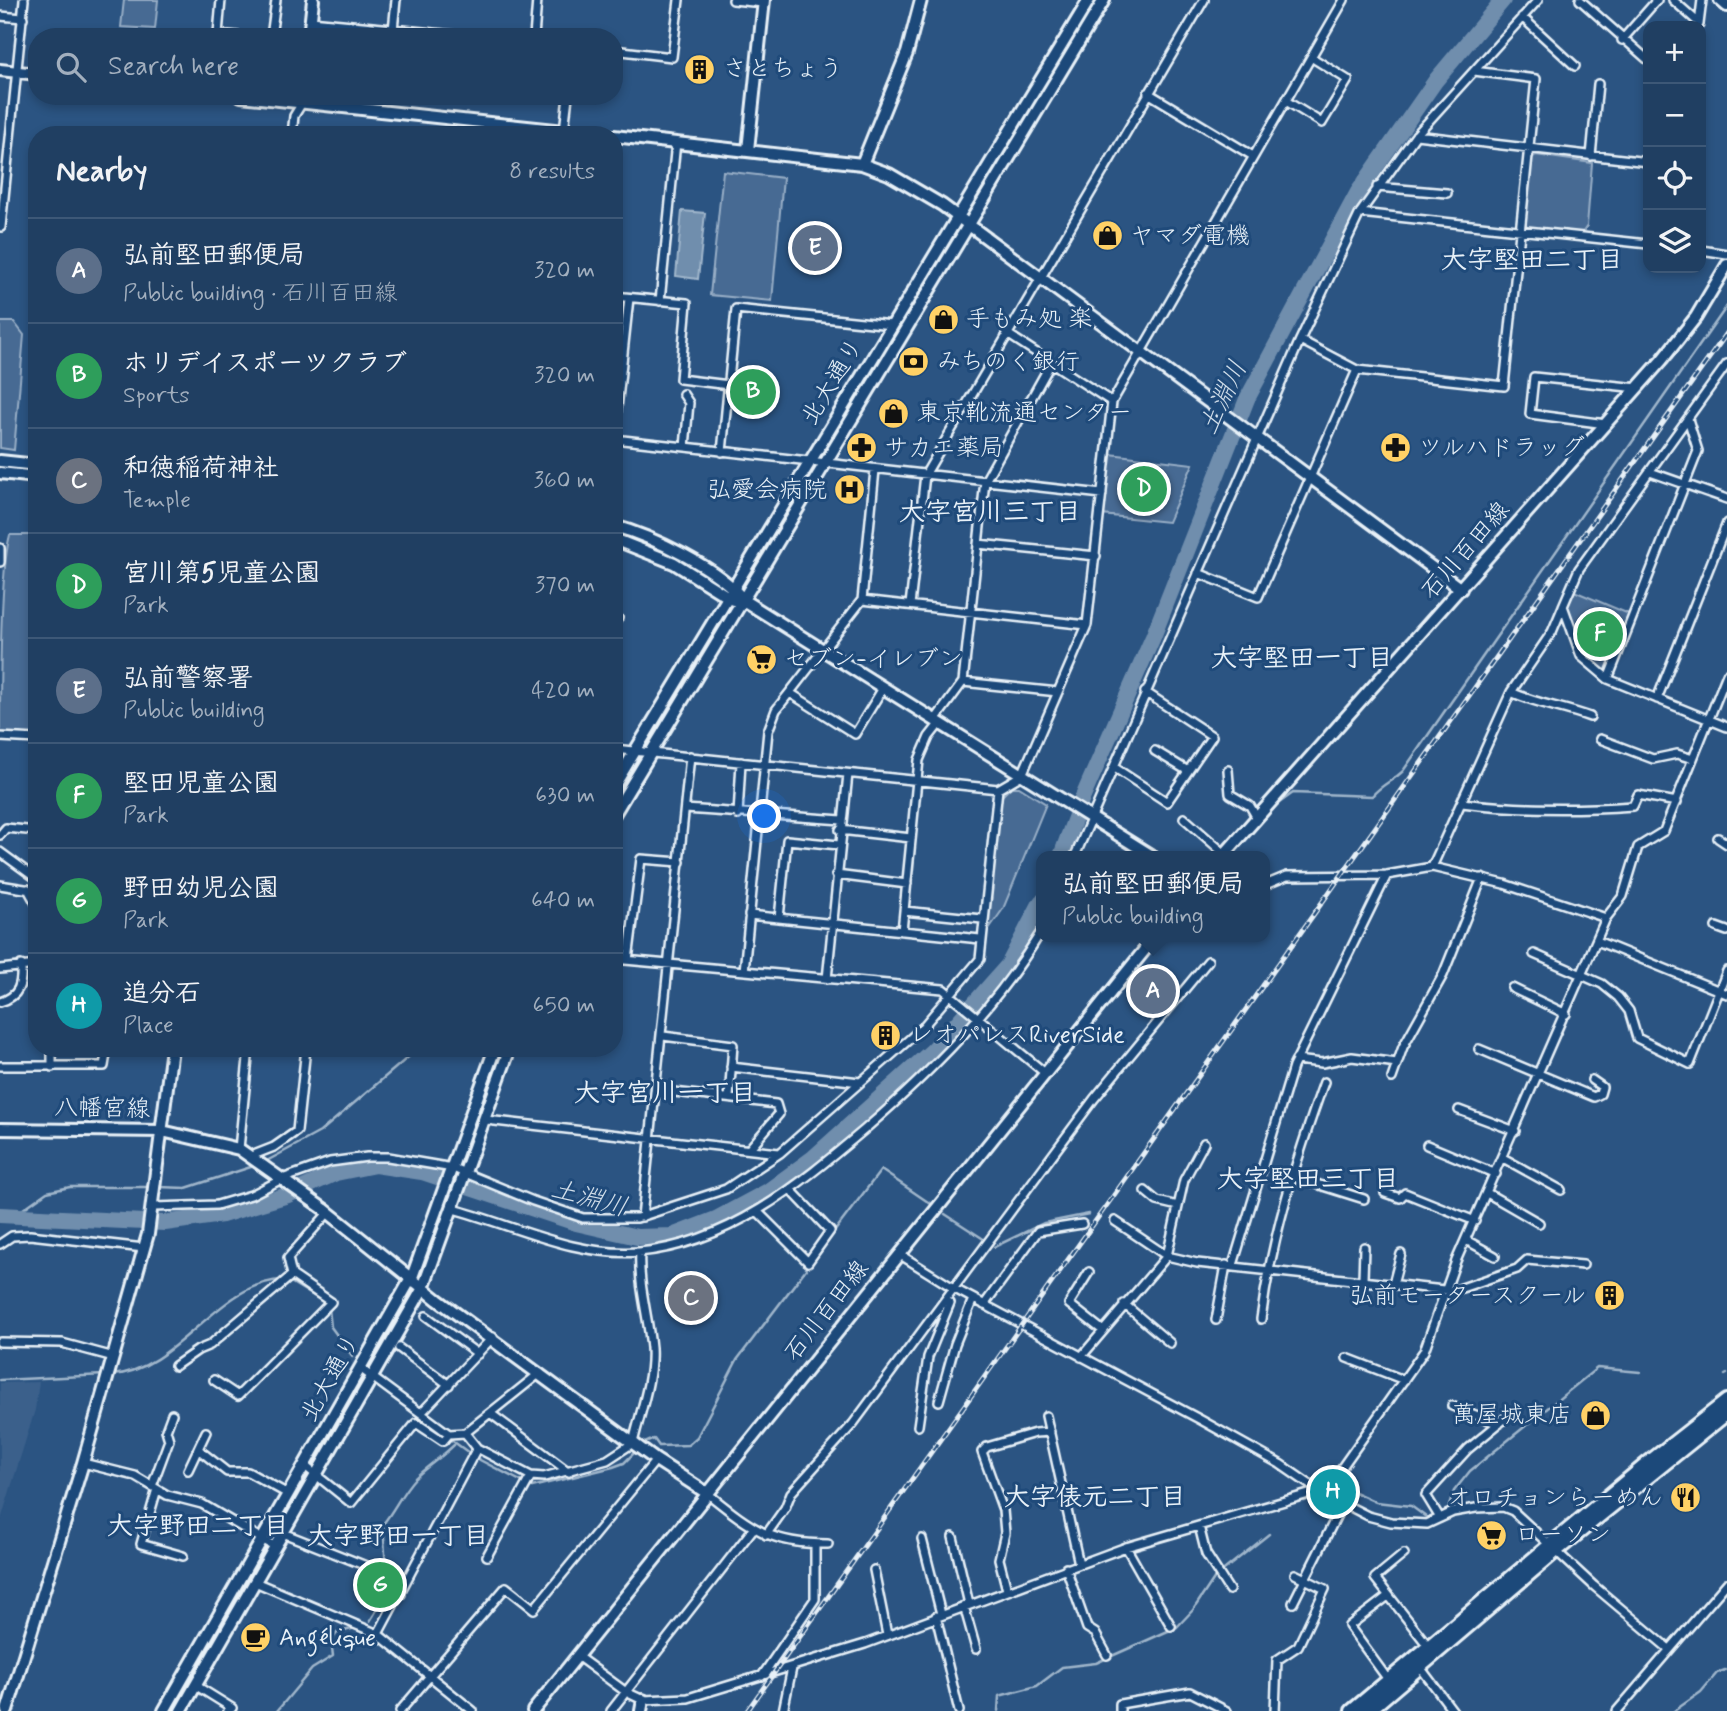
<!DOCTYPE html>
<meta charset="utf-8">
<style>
:root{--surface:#203f62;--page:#2d4a6b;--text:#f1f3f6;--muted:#a2afbe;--line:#3d5877;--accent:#95b2f1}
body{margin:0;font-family:Mynerve,"Klee One",sans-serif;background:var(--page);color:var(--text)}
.controls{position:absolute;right:21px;top:21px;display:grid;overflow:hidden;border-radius:14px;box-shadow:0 4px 10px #0003}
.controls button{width:63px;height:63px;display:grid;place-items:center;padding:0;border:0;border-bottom:2px solid var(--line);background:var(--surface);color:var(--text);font:35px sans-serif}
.you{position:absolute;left:765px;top:817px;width:24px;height:24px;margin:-18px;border:5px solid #fff;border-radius:50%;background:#1a73e8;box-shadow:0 0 0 10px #1a73e833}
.badge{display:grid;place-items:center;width:46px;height:46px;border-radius:50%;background:var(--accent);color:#fff;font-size:23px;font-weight:700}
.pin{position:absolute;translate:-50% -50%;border:4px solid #fff;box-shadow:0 2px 7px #0006}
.popup{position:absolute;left:1036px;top:851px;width:234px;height:91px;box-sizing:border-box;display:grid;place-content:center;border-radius:14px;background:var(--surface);filter:drop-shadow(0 2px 5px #0005);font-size:23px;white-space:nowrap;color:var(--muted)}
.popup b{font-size:26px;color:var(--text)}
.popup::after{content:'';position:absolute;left:50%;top:100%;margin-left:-14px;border:14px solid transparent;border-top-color:var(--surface)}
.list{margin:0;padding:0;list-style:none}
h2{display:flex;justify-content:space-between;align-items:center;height:91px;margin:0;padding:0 28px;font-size:30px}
h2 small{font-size:23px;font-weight:400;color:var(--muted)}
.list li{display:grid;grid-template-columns:46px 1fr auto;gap:21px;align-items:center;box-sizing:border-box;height:105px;padding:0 28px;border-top:2px solid var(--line)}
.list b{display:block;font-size:26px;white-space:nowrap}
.list p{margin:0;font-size:23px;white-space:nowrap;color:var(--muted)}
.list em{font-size:23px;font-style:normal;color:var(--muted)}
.icon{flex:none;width:38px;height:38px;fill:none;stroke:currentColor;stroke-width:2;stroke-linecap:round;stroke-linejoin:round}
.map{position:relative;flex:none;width:1727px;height:1711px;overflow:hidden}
.search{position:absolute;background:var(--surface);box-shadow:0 4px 10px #0003;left:28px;top:28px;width:595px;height:77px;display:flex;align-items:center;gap:18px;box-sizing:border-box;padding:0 24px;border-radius:28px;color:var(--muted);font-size:26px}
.panel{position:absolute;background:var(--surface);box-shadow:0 4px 10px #0003;left:28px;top:126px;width:595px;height:931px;border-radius:28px}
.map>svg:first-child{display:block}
.built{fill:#3a608b}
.green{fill:#476b93;stroke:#98aec6;stroke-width:2}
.water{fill:#708ead;stroke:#a0b6cb;stroke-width:2}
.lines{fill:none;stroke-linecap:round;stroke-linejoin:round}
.stream{stroke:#a0b6cb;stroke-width:2.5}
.river{stroke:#708ead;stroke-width:16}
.street-casing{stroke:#e8f1f8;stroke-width:12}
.secondary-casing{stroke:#e8f1f8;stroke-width:16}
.primary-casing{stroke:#e8f1f8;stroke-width:18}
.street{stroke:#1f4a7a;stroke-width:7}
.secondary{stroke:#1f4a7a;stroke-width:10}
.primary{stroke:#1f4a7a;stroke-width:12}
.rail-casing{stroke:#e8f1f8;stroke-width:5}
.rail{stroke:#1f4a7a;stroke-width:2.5;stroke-dasharray:8;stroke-linecap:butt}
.labels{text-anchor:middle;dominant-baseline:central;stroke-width:6;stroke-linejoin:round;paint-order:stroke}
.poi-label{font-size:24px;fill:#e8f1f8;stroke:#1f4a7a;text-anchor:start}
.street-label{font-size:24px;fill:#e8f1f8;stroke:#1f4a7a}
.neighbourhood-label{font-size:26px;font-weight:bold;fill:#e8f1f8;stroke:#1f4a7a}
.water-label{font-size:26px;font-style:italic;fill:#d0dde9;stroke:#1f4a7a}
</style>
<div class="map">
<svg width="1727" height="1711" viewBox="0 0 1727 1711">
<rect width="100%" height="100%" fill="#2b5482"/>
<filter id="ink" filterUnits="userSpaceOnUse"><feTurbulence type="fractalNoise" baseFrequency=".0143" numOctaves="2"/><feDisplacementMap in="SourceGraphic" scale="14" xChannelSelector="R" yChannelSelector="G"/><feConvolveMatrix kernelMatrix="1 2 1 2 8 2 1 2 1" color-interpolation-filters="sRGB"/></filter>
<g filter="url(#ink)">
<!-- built -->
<path class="built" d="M39,1382L35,1410L0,1523V1383Z"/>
<!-- green -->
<path class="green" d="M124,0H158L155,29L121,27Z
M1536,155L1592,163L1587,226L1582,233L1529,228L1525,224L1532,158Z
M723,171L783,178L772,301L710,295Z
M0,322H14L24,335L14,450L0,448Z
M1110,454L1193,464L1168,522L1102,515Z
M10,535H37V735L0,733C0,688 0,571 10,535Z
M1574,591L1629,614L1605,672L1586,654L1568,607Z
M1011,787H1019L1046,804L1003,909L986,933L1000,798Z"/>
<!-- water -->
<path class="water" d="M682,211L705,213L698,279L676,276Z"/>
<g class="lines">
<!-- stream -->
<path class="stream" d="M1275,806L1293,793L1372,796C1382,784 1393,781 1403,771L1727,306
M263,1163L320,1132L419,1048
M159,1187L186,1188L257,1165
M16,1214L47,1192L70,1187H149
M945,1214L982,1238
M994,1247L1044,1223L1089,1214
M289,1281L325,1303
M329,1309L331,1327L353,1357
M112,1375C177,1371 219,1281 283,1280
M1725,1375L1727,1374
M0,1380L105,1375
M380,1388L476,1458L532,1487L613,1467L624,1463L636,1451
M645,1443L654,1439L659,1446L688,1445L697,1437L737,1360L881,1170L931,1204
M1339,1485L1376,1502L1411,1506L1426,1517
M1304,1501L1317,1497
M1449,1506L1454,1491L1470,1471L1597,1368L1640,1372
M394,1581L386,1568L383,1524C395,1509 402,1492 415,1478C427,1466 442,1457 454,1445
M370,1621L380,1605L394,1595
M277,1711L312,1669L333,1656L331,1641L337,1633L355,1628
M998,1711L999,1696L1037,1686L1062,1667L1096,1663L1177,1627L1193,1610L1215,1577L1269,1534
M1674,1711L1701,1692L1717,1673L1725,1670"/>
<!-- river -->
<path class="river" d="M1061,856L1082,799L1153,637L1247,399L1358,192L1436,80L1503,0
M0,1215L165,1223L222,1215L288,1195L336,1173L375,1165L422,1172L576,1223L637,1237L672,1236L716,1219L768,1191L813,1158L933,1050L1008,965L1041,902"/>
<defs>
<path id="street" d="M221,0L218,34L248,37
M733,0L763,3
M1580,0L1648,60
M1673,0L1699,23
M0,16L23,18
M1522,17L1575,66
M311,21L475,37
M1699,24L1702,0
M393,30L396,0
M271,37L276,0
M534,37L537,0
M1622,40L1657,0
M614,50L672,57L679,0
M1148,93L1253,156
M1286,101L1322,123L1348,80L1311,57
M564,131L568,96
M292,135L294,116L302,103
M1416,135L1648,162
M1591,156L1598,84
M1377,187L1447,193
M1360,213L1648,244
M1,227L24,0
M1701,250L1727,254
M614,296L687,303L680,379L729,385
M660,301L676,142
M1006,333L1112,402
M1300,340L1357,370L1504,386L1536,79L1474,71
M1727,364L1579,569L1563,606L1581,656L1608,679L1727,727
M683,394L689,403L685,447
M1606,424L1530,414L1534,377L1638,388
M614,436L629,298
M614,439L1102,494
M722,452L736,309L892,325
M1650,472L1727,499
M978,544L1096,556
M0,548V562
M1198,573L1258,597L1357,370
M862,600L1087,625
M910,605L925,475L1204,0
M614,616L618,618L614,624
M1608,679L1698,451L1688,419
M963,682L1058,692
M1511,692C1537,704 1563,707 1590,717
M790,693L855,734L883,688
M1657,699L1727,523
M935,720L963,682L985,481L1051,363
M0,737L37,739
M1600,739L1653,759L1677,754L1693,759
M614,749L998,789L1022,775L1087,625L1112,402L1344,0
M1155,751L1188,771
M1115,768L1167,802L1212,736L1145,692
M1228,770L1230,794L1250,806L1257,818
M1462,803C1520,810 1575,810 1633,806L1638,795L1677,802
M685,809L842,820
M738,815L741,762
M1184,818L1225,854
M840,830L911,838
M0,835L6,828L37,831
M1718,838L1727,844
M0,852L37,879
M1075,856L1300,340L1360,213L1416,135L1538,0
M1432,867L1511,692L1552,632L1563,606
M836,875L907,884
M0,885L37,891
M1265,885L1287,876L1387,875L1432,867L1504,884L1606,918
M28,889L37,905
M904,911L982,919
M749,915L980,939
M779,918L787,840L839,845
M1716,927L1727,931
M902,931L919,760L929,737L940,723
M1597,941L1727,994
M1534,954L1602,984L1618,997L1629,1011L1637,1038L1690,1064L1727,971
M614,959L943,989L1045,1073
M628,960L641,859L680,862
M0,969L37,965
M744,971L768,731L776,710L862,600L875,470
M827,979L848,774
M1512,988L1566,1014
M0,1002C20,996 22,984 21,965
M663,1036L733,1045L729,1098
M1479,1049L1594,1097L1600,1094L1602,1087L1592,1080
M1296,1060L1322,1063L1352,1057L1397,1063
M0,1066H104L107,1048
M52,1067V1048
M731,1067L860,1082
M1392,1078L1403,1047L1443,975L1482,878
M657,1090L776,1104L779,1114L750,1148
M1459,1110L1515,1131
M486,1120L779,1153
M1427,1145L1496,1174
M239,1149L249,1048
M251,1156L274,1147L297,1131L306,1048
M1503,1158L1561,1190
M1291,1176L1364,1199
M1145,1191L1157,1201L1178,1206
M1385,1193L1400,1198L1405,1193L1475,1221
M1487,1193L1539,1223
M153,1207L217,1205L251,1195L282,1179L330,1162L367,1157H388L453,1168L533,1201L583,1218H637L726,1189L780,1153L921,1029L980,959L998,789
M453,1209C514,1225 574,1257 639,1252C728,1244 799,1185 864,1130C932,1071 994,1009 1041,932
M757,1211L808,1262L830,1231L791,1190
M642,1217L690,756
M1115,1221L1167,1256L1184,1180L1204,1143
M1466,1240L1495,1256
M0,1244L12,1236L30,1235L144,1248
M899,1254L955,1289L1201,1420L1280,1464L1319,1491L1368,1516L1391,1522L1427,1524L1453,1512L1476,1508L1503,1507L1513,1511L1594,1586L1669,1649
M1233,1265L1293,1067L1387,875
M1089,1272L1069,1304L1102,1330
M1363,1279L1364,1247
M1393,1284L1401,1254
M1124,1304L1170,1343
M984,1305L1038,1231L1082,1224
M426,1316L478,1354
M1261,1319C1272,1236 1296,1160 1324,1082
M1216,1320L1226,1265
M0,1342L62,1343L114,1357
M399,1348L449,1385
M1081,1357L1167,1256L1197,1263L1453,1291L1517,1269L1527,1260L1583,1265
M1347,1358L1404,1380
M175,1366L198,1350L210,1345L292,1275
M360,1368L449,1434L465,1433L540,1373
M214,1380L238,1396L331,1302L292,1275L288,1258L328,1213
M939,1401L955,1344L973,1299
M1452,1406L1499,1424
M422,1412L493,1337
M490,1413L569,1472
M1046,1416L1079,1564
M918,1426L928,1357L950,1303
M465,1433L477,1448L531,1476L544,1477L607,1460L633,1443C640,1413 653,1379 651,1348C648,1314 638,1286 640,1252
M198,1449L227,1472H248L288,1494
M83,1463L135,1476L167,1495L202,1504L274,1546
M305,1466L351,1503L416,1423L443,1441L449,1434
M188,1470L206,1432
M152,1486L169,1440L166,1430L172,1414
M157,1489L141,1544L183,1556
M707,1493C751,1528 769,1544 828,1544
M1440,1518L1426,1495L1468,1449L1508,1416
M1199,1526L1206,1554L1229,1590
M283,1533L384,1573L401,1594
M766,1535L785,1508L791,1493L853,1424L1094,1099L1208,961
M953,1537L969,1604
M922,1539L941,1614
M1126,1547L1171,1626
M1404,1554L1375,1578L1429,1647
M487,1556L531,1476
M1066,1568L1087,1628L1095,1633L1107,1655
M874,1570L887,1635
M255,1582L378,1634L473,1711
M1007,1590L999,1559L1005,1533L1003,1510L982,1452L987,1447L1035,1433L1050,1432
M1388,1596L1349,1626L1389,1681
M1293,1603L1343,1503
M964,1606L976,1649
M936,1616L959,1711
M378,1634L477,1448
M577,1656L626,1692L643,1700L688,1698L865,1644L1126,1547L1319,1491L1333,1480L1424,1351L1456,1261L1606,918L1623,896L1638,847L1664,831L1727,674
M1420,1667L1453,1711
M762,1676L815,1599V1544
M195,1685L232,1708L228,1711
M400,1711L506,1587L534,1609L656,1460
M611,1711L753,1529
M783,1711L792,1668
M1120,1711V1704L1190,1692L1227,1711
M1275,1711L1277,1660L1298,1646L1325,1589L1295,1574
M1617,1711L1727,1583"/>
<path id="secondary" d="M1720,0L1727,6
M309,37L313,0
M0,70L37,74
M241,96L602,135
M614,136L862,164L889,174L942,205L1461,589
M748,150L764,0
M862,164L907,53L921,0
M0,461L37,465
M0,473L37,477
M614,526C651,536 721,569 743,600L1152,856
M614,539L674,563L733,600
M614,786L1089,0
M614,814L1104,0
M1223,856L1662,360L1696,317L1727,265
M0,1129L162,1131L239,1149L324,1209L438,1300L656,1460L707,1493
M7,1711L83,1463L148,1234L172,1048
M164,1711L412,1277L495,1048
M181,1711L423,1288L510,1048
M533,1711L1155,937
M641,1711L643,1700"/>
<path id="primary" d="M1352,1711L1648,1463L1727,1401
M1368,1711L1557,1550L1727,1413"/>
</defs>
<!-- street casing -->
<use href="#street" class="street-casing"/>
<!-- secondary casing -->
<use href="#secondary" class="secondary-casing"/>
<!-- primary casing -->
<use href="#primary" class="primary-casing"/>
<!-- street -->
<use href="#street" class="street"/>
<!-- secondary -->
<use href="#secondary" class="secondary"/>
<!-- primary -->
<use href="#primary" class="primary"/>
<defs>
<path id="rail" d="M747,1711L1727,333"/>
</defs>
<!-- rail casing -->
<use href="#rail" class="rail-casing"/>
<!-- rail -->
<use href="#rail" class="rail"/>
</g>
</g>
<!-- icons -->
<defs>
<symbol id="building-disc" viewBox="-11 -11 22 22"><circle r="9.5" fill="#ffd166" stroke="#1f4a7a"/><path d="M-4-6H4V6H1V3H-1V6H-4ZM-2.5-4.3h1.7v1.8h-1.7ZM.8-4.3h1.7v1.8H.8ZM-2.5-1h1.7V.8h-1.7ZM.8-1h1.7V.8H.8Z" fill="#111"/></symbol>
<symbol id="shop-disc" viewBox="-11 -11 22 22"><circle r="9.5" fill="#ffd166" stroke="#1f4a7a"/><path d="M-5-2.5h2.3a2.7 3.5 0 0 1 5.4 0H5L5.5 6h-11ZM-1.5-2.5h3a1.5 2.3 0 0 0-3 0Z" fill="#111"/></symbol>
<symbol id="bank-disc" viewBox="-11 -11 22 22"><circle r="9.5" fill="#ffd166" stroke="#1f4a7a"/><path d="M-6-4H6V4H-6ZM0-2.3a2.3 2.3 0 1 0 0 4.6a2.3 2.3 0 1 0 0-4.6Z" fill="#111"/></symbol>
<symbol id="pharmacy-disc" viewBox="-11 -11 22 22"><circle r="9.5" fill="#ffd166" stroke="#1f4a7a"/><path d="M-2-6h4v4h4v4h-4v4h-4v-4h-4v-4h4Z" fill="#111"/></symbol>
<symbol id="hospital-disc" viewBox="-11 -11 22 22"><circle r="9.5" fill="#ffd166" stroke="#1f4a7a"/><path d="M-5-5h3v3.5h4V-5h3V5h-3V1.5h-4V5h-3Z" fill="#111"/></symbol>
<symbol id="supermarket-disc" viewBox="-11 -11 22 22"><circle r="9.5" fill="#ffd166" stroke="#1f4a7a"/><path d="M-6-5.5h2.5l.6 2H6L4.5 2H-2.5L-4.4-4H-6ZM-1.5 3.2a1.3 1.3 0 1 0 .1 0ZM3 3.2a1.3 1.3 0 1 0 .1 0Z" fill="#111"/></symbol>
<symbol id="restaurant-disc" viewBox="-11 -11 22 22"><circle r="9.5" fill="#ffd166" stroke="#1f4a7a"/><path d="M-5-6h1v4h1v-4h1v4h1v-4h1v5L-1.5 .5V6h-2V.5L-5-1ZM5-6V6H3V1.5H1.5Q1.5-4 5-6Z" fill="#111"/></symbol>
<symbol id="cafe-disc" viewBox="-11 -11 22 22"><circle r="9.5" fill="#ffd166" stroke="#1f4a7a"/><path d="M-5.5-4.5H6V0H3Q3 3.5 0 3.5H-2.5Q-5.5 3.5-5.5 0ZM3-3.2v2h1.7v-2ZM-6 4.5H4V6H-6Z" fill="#111"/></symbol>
</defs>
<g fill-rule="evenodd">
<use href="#building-disc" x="682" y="52" width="35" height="35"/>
<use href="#shop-disc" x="1090" y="218" width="35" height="35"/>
<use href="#shop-disc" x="926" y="302" width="35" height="35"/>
<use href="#bank-disc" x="896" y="344" width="35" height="35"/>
<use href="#shop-disc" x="876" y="396" width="35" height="35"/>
<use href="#pharmacy-disc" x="844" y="430" width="35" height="35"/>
<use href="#pharmacy-disc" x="1378" y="430" width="35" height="35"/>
<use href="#hospital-disc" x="832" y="472" width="35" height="35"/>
<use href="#supermarket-disc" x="744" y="642" width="35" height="35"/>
<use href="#building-disc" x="868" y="1018" width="35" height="35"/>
<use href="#building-disc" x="1592" y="1278" width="35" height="35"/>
<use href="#shop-disc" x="1578" y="1398" width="35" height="35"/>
<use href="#restaurant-disc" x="1668" y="1480" width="35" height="35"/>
<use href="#supermarket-disc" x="1474" y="1518" width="35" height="35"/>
<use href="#cafe-disc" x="238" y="1620" width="35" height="35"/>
</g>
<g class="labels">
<!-- poi labels -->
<g class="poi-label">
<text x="723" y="69">さとちょう</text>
<text x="1130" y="236">ヤマダ電機</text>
<text x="966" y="319">手もみ処 楽</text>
<text x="937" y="362">みちのく銀行</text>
<text x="917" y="413">東京靴流通センター</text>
<text x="884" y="448">サカエ薬局</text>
<text x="1418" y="448">ツルハドラッグ</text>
<text x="827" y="490" text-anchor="end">弘愛会病院</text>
<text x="784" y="659">セブン-イレブン</text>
<text x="909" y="1035">レオパレスRiverSide</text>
<text x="1586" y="1296" text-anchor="end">弘前モータースクール</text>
<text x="1572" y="1415" text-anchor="end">萬屋城東店</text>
<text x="1663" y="1498" text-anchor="end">オロチョンらーめん</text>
<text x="1515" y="1535">ローソン</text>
<text x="279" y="1638">Angélique</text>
</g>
<!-- street labels -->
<g class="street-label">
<text transform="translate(833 382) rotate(-59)">北大通り</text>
<text transform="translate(1466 551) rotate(-49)">石川百田線</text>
<text transform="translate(102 1109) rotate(1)">八幡宮線</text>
<text transform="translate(827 1311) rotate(-52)">石川百田線</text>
<text transform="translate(331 1378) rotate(-61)">北大通り</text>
</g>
<!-- neighbourhood labels -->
<g class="neighbourhood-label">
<text x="1532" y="261">大字堅田二丁目</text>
<text x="990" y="513">大字宮川三丁目</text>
<text x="1302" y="659">大字堅田一丁目</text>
<text x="665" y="1094">大字宮川一丁目</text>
<text x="1308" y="1180">大字堅田三丁目</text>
<text x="1095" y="1498">大字俵元二丁目</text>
<text x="198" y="1527">大字野田二丁目</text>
<text x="398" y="1537">大字野田一丁目</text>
</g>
<!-- water labels -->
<g class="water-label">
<text transform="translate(1224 398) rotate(-65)">土淵川</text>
<text transform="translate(589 1199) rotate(15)">土淵川</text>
</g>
</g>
</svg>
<div class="controls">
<button>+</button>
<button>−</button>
<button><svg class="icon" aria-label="locate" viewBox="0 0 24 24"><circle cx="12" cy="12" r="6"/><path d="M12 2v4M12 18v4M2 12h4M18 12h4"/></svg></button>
<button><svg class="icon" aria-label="layers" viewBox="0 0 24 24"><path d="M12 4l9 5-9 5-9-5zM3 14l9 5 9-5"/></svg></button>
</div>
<div class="you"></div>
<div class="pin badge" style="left:1153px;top:991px;background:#5c6f8a">A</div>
<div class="popup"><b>弘前堅田郵便局</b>Public building</div>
<div class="pin badge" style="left:753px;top:392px;background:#2e9e5b">B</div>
<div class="pin badge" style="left:691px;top:1298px;background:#6b7280">C</div>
<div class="pin badge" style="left:1144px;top:489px;background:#2e9e5b">D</div>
<div class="pin badge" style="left:815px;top:248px;background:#5c6f8a">E</div>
<div class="pin badge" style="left:1600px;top:634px;background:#2e9e5b">F</div>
<div class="pin badge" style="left:380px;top:1585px;background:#2e9e5b">G</div>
<div class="pin badge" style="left:1333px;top:1492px;background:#0f9aa8">H</div>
<div class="search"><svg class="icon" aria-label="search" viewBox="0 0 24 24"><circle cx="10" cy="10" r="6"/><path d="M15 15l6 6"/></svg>Search here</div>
<section class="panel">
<h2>Nearby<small>8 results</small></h2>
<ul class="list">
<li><span class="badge" style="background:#5c6f8a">A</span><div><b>弘前堅田郵便局</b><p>Public building · 石川百田線</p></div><em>320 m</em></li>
<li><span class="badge" style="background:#2e9e5b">B</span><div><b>ホリデイスポーツクラブ</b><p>Sports</p></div><em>320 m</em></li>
<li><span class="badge" style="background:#6b7280">C</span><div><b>和徳稲荷神社</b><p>Temple</p></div><em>360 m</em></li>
<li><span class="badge" style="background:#2e9e5b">D</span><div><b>宮川第5児童公園</b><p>Park</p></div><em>370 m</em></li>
<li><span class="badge" style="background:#5c6f8a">E</span><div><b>弘前警察署</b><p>Public building</p></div><em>420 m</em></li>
<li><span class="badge" style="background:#2e9e5b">F</span><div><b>堅田児童公園</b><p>Park</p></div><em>630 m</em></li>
<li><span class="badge" style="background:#2e9e5b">G</span><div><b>野田幼児公園</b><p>Park</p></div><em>640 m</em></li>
<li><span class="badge" style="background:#0f9aa8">H</span><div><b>追分石</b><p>Place</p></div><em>650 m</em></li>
</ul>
</section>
</div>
